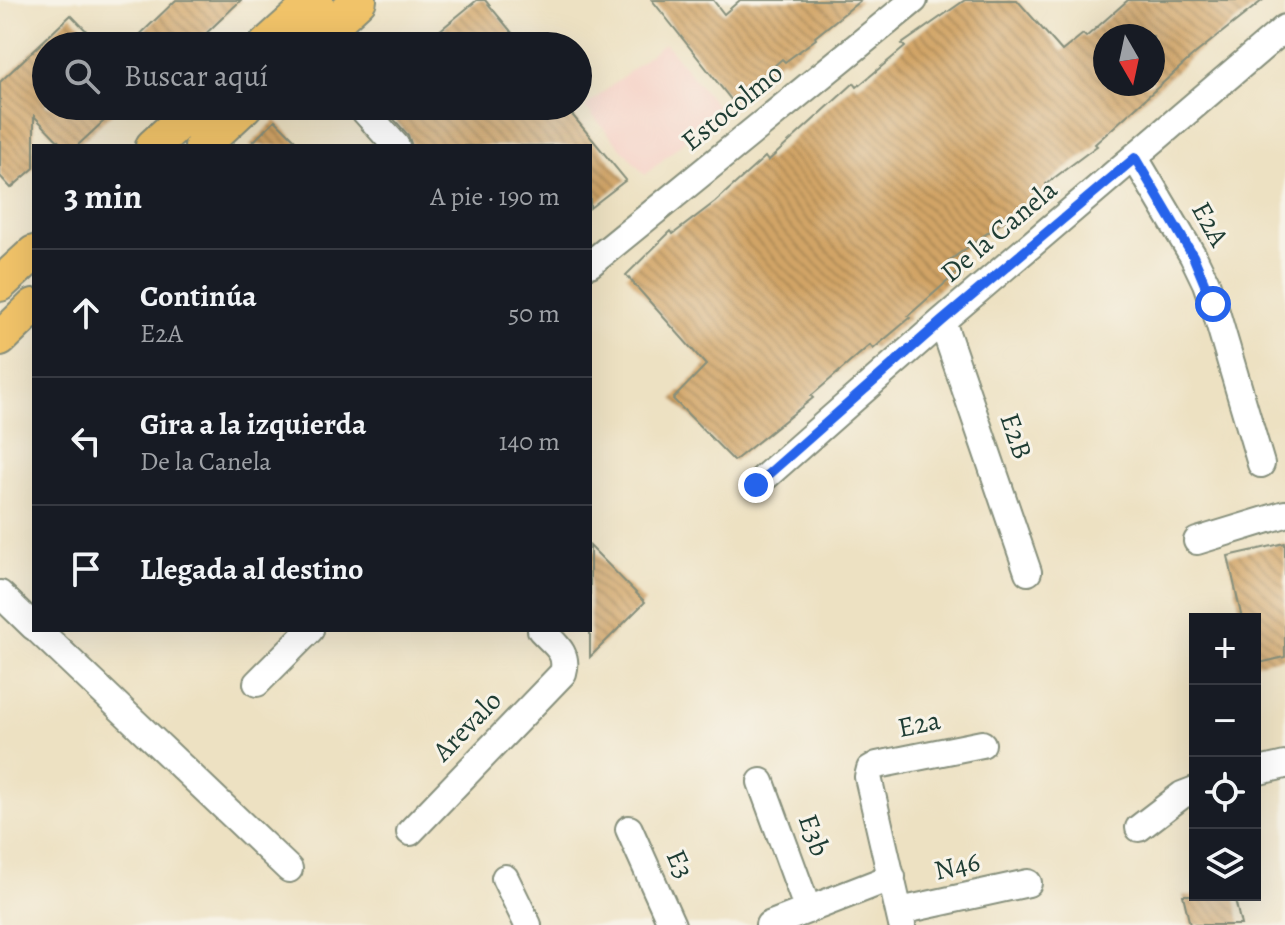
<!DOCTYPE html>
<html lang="es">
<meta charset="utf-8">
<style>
:root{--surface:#171b24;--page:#242831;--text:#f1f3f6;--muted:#9ea1a6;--line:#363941}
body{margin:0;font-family:Alegreya,serif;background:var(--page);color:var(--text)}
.controls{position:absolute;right:24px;bottom:24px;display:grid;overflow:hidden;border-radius:0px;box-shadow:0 8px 32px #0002}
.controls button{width:72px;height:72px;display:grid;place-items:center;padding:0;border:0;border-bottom:2px solid var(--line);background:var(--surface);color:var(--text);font:40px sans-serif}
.compass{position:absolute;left:1093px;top:24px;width:72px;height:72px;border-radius:50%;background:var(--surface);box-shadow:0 8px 32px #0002;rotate:171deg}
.stop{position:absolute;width:24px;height:24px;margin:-18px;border:6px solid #2563eb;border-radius:50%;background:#fff}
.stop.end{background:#2563eb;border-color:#fff;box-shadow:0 2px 8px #0008}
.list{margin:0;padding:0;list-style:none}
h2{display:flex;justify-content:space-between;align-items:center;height:104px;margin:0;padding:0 32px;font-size:34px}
h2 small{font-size:26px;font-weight:400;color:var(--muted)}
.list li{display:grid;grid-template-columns:52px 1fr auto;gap:24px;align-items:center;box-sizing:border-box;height:128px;padding:0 32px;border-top:2px solid var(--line)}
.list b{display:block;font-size:30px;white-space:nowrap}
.list p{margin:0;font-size:26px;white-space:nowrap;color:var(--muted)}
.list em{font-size:26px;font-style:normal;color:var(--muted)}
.icon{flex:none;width:44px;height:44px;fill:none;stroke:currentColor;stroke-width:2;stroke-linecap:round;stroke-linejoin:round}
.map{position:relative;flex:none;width:1285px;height:925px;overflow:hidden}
.search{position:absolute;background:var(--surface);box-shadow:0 8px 32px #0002;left:32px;top:32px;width:560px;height:88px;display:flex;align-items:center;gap:20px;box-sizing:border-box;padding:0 28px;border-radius:44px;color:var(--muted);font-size:30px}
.panel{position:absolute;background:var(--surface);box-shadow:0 8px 32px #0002;left:32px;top:144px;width:560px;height:488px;border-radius:0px}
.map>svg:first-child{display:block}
.built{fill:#f6d1c6}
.building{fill:url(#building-back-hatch);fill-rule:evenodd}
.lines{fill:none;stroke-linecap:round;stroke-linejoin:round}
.minor-casing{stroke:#868f7b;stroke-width:30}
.major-casing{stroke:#868f7b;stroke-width:38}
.minor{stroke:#fff;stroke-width:26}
.major{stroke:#f1c369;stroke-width:34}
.route{stroke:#2563eb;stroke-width:10}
.labels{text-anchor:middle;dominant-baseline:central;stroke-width:6;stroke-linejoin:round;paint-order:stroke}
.street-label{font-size:28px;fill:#1f3d34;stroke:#f7f3e8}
</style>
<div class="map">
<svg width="1285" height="925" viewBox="0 0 1285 925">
<defs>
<pattern id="building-back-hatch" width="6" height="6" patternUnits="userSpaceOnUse" patternTransform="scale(2)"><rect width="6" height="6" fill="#d2a466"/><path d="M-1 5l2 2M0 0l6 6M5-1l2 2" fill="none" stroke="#aa8755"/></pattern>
</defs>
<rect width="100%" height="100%" fill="#f7f3e8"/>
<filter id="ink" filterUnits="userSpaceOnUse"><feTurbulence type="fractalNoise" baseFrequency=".0125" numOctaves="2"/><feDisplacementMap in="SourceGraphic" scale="16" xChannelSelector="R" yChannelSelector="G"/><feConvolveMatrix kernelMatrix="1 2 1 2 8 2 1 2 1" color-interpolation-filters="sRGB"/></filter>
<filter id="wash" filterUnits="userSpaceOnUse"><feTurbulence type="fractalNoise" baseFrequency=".006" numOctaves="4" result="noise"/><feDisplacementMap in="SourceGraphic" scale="32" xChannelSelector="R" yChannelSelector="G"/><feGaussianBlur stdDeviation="1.8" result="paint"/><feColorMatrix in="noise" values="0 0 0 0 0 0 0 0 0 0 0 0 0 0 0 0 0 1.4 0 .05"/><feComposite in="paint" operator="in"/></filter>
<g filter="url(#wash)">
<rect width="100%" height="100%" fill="#ede1c2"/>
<!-- built -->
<path class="built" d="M665,43L720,110L645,175L585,107Z"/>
<g id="blocks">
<!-- building -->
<path class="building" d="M176,0H241L193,46H128Z
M477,0H485L523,46H421Z
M652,0H713L724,14L740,0H861L815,37L816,39L785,62L782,59L733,102Z
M965,0H1017L1062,51L1083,34L1086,37L1128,0H1263L1196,53L1095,144L1097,146L1046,184L1049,189L1010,220L1008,218L949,261L958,272L908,316L910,318L873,349L870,345L811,396L813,398L734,461L673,399L706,365L626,275L671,231L673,234L715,202L765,157L768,161L854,83L857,87L905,47L902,44ZM1105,36H1153V84H1105Z
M71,15L101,46H46V106H120L77,146H63L34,116V168L11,188L0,176V82Z
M382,106H565L626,180L590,208V146H412L408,135Z
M275,120L301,146H249Z
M1285,543V657L1255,664V619H1242L1228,556Z
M590,546L645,602L590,657Z
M1183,895H1234L1241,925H1190Z"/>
</g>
</g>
<g filter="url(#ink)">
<use href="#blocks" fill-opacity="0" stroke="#868f7b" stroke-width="2"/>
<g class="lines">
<defs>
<path id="minor" d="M360,106L396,146
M1135,158L1193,256L1206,283L1216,312L1261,464
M590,264L914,0
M942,321L1028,572
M756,485L942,321L1285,28
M1197,541L1285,514
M0,594L34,627
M38,630L289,869
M257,683L310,630
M1255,772L1285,765
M761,782L808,910
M1139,828L1182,795L1195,790
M629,829L672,925
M410,832L563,673C569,652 554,644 541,630
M505,878L528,925
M900,911L1028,883
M769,925L892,877
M902,925L868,777L870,769L877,765L982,744"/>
<path id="major" d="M265,46L316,0
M309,46L359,0
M153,146L197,106
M202,146L245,106
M0,284L34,253
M0,339L34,306"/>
</defs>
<!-- minor casing -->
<use href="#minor" class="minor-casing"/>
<!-- major casing -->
<use href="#major" class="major-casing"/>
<!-- minor -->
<use href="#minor" class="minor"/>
<!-- major -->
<use href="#major" class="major"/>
</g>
</g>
<g class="lines" filter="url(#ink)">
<!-- route -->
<path class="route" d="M756,485L942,321L1135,158L1193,256L1213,304"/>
</g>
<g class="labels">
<!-- street labels -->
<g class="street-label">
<text transform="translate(732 107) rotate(-39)">Estocolmo</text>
<text transform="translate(1210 224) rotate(61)">E2A</text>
<text transform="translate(999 231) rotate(-40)">De la Canela</text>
<text transform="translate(1016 436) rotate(71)">E2B</text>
<text transform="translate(919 724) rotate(-12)">E2a</text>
<text transform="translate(467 726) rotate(-46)">Arevalo</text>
<text transform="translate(814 835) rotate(70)">E3b</text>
<text transform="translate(680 864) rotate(66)">E3</text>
<text transform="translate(957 866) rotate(-13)">N46</text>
</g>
</g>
</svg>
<div class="controls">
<button>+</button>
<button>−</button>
<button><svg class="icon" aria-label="locate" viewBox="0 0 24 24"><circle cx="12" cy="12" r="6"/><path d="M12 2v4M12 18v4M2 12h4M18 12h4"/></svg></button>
<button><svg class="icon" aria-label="layers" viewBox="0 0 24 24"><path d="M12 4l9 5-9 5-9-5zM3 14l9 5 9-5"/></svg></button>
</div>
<svg class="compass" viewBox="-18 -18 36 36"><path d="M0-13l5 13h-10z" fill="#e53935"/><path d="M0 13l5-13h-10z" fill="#9ea1a6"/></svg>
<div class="stop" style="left:1213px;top:304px"></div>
<div class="stop end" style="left:756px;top:485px"></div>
<div class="search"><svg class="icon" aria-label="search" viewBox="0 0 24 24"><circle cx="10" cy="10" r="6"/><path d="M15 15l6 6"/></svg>Buscar aquí</div>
<section class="panel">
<h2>3 min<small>A pie · 190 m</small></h2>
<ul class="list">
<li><svg class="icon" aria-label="ahead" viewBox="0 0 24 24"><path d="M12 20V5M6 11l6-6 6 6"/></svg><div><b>Continúa</b><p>E2A</p></div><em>50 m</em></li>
<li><svg class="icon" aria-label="left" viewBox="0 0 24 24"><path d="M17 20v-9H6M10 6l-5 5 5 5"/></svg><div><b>Gira a la izquierda</b><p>De la Canela</p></div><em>140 m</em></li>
<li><svg class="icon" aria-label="arrive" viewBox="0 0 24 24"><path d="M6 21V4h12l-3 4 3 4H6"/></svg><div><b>Llegada al destino</b></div></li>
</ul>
</section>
</div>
